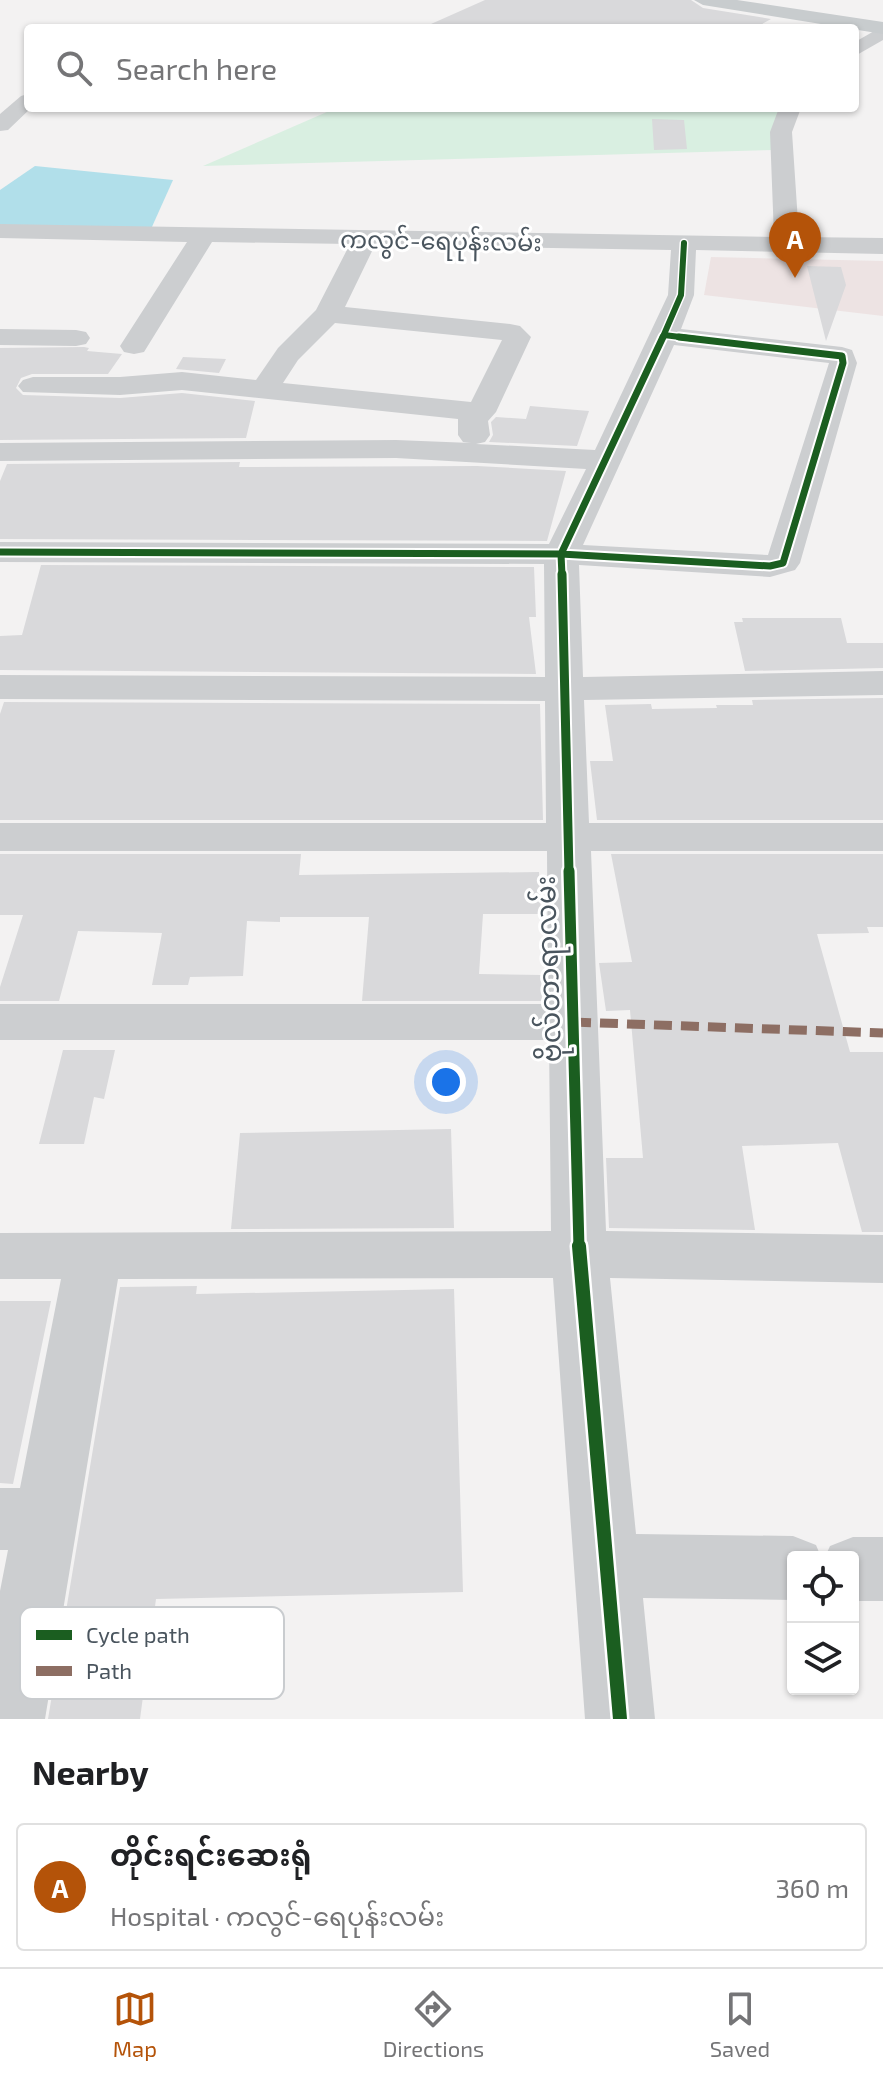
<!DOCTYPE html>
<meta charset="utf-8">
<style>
:root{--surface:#fff;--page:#f2f2f2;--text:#202124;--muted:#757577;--line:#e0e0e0;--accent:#b45309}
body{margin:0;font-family:"Exo 2","Noto Sans Myanmar",sans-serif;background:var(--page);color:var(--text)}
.controls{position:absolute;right:24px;bottom:24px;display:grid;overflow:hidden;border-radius:8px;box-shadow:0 2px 6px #0004}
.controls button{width:72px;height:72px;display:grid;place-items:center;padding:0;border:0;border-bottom:2px solid var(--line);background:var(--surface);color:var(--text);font:40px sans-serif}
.you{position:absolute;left:446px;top:1082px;width:28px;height:28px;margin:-20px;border:6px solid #fff;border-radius:50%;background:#1a73e8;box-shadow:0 0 0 12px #1a73e833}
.badge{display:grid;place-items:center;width:52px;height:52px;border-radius:50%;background:var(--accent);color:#fff;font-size:26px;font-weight:700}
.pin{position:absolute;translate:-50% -66px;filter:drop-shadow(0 2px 4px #0008)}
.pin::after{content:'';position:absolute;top:42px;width:28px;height:24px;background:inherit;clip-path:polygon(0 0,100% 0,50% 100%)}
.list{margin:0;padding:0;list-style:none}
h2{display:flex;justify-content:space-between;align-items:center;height:104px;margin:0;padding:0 32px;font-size:34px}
h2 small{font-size:26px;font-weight:400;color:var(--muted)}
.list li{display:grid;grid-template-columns:52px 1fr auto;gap:24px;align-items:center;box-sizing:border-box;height:128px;margin:0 16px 16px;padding:0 16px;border:2px solid var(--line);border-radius:8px}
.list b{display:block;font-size:30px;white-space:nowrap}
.list p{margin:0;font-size:26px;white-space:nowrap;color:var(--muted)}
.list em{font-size:26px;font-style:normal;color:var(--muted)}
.icon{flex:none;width:44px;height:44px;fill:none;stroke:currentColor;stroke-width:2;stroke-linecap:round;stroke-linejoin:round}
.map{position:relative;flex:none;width:883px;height:1719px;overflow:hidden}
.search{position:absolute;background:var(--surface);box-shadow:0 2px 6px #0004;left:24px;right:24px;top:24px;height:88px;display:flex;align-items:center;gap:20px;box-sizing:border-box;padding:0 28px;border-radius:8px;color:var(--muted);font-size:30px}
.sheet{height:248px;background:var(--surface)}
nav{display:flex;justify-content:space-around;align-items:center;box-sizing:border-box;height:112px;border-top:2px solid var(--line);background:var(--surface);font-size:22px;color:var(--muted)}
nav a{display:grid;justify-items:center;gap:4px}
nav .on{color:var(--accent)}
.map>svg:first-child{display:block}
.medical{fill:#ede3e3}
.green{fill:#d9efe1}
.water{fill:#b1dfea}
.building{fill:#d9d9db}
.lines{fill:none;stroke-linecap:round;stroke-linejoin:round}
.minor{fill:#ccced0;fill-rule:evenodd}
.major{fill:#c8ccce;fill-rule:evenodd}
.quiet{stroke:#8d6e63;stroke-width:9;stroke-dasharray:18 9;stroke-linecap:butt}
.cycleway-far4-casing{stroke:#fff;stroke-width:9}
.cycleway-far3-casing{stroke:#fff;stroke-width:11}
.cycleway-far2-casing{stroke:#fff;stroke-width:13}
.cycleway-far1-casing{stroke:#fff;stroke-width:16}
.cycleway-casing{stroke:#fff;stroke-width:19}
.cycleway-far4{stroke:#1b5e20;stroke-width:6}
.cycleway-far3{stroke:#1b5e20;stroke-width:7}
.cycleway-far2{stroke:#1b5e20;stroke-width:9}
.cycleway-far1{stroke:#1b5e20;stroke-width:11}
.cycleway{stroke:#1b5e20;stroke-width:14}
.labels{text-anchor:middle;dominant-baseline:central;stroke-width:6;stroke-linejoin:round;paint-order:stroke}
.far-street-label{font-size:24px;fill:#4a555e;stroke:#fff}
.street-label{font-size:28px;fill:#4a555e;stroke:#fff}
.key{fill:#fff;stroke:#c9cccf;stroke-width:2}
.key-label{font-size:22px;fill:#4a555e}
</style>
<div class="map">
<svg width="883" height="1719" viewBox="0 0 883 1719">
<rect width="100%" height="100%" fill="#f3f2f2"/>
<!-- medical -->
<path class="medical" d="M711,257L883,261V316L704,295Z"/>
<!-- green -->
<path class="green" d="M336,108H788L775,150L203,166Z"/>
<!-- water -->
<path class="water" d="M35,166L173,180L151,229L0,226V190Z"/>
<!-- building -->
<path class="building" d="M485,0H691L703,8L771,19L755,28H422Z
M652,119L684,120L687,149L654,150Z
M807,266L841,267L846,285L826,341Z
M84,347L89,348L87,351L122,354L108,374H32L21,378L16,388L23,395L120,398L182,393L255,401L246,438L0,440V348Z
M183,357L226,359L219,373L176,369Z
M530,406L589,411L577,446L489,442L493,435L491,422L496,417L526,419Z
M240,462L239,467L477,466L566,471L547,541L0,539V481L7,464Z
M41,565L534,567L536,617H529L536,674L0,670V636L22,635Z
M742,618H841L847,643H883V668L745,671L734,622H743Z
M883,698V820H597L590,761H613L605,705L651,704L652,709L717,708L716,705H753L752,700Z
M4,702L540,704L543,820H0V714Z
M0,854H301L299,875L539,872L541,914H483L479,974L541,975L542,1001H362L369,917H280V922L247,921L243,976L190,977L188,985H152L162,933L78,931L59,1001H0V987L23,915H0Z
M611,854H883V927H867L869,933L817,934L850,1052H883V1232H862L838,1143L742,1146L755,1230L609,1228L606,1158H643L630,1010L606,1011L599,963L632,962Z
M63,1050H115L104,1099L94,1097L84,1144H39Z
M451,1129L454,1228L231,1229L240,1133Z
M197,1286L196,1294L454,1289L463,1592L156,1599L140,1719H48L120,1287Z
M0,1301H51L13,1484L0,1483Z"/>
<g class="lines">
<!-- minor -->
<path class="minor" d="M883,26V40L855,56V42Z
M28,94V108H31L8,130L0,131V114L21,96Z
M779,108H801L792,132L799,237L883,238V254L696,250L694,295L681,329L842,347L852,350L857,363L800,563L795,570L770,577L579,565L583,677L883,671V695L584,700L589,823H883V851H591L606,1231L883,1235V1283L610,1278L636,1534L793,1536L816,1545L821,1557H793V1600L643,1598L655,1719H585L553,1278L118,1279L45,1719H0V1591L8,1550H0V1488H20L61,1279H0V1233L551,1231L549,1040H0V1004H548L547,851H0V823H546L545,701L0,699V675L545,677L544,564L0,562V542L549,544L586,469L396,458L0,461V443L396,440L471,443L463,442L458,435V419L182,390L120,395L23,392L18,386L23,380L33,377H120L182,372L256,380L278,348L316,310L350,244L212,242L144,352L134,354L124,352L120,346L187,242L0,238V224L774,237L770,132ZM375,245L671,250L668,295L595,450L476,444L485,442L490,435L488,421L496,412L531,337L520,326L510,324L345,307ZM335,323L502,340L471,402L283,383L298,360ZM674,345L829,363L768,555L583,545Z
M0,329L76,330L86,332L90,338L86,344L76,346L0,345Z
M853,1537H883V1601H853V1557H825L830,1546Z"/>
<!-- major -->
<path class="major" d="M694,0H737L883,22V34L703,5Z"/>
<!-- quiet -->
<path class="quiet" d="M573,1022L883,1033"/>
<defs>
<path id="cycleway-far4" d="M664,335L696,339
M662,339L681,295L684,243"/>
<path id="cycleway-far3" d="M0,552L561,554L770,566L783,563L843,363L842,356L679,337
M562,576L561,554L663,337"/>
<path id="cycleway-far2" d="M562,574L569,873"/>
<path id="cycleway-far1" d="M569,871L579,1248"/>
<path id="cycleway" d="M579,1246L620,1719"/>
</defs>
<!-- cycleway-far4 casing -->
<use href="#cycleway-far4" class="cycleway-far4-casing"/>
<!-- cycleway-far3 casing -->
<use href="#cycleway-far3" class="cycleway-far3-casing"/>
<!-- cycleway-far2 casing -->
<use href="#cycleway-far2" class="cycleway-far2-casing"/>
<!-- cycleway-far1 casing -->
<use href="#cycleway-far1" class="cycleway-far1-casing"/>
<!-- cycleway casing -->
<use href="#cycleway" class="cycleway-casing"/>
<!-- cycleway-far4 -->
<use href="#cycleway-far4" class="cycleway-far4"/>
<!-- cycleway-far3 -->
<use href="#cycleway-far3" class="cycleway-far3"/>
<!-- cycleway-far2 -->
<use href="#cycleway-far2" class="cycleway-far2"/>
<!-- cycleway-far1 -->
<use href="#cycleway-far1" class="cycleway-far1"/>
<!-- cycleway -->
<use href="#cycleway" class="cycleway"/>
</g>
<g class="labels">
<!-- far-street labels -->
<g class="far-street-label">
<text transform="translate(441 240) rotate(1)">ကလွင်-ရေပုန်းလမ်း</text>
</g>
<!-- street labels -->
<g class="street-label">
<text transform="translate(547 969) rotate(-92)">ဗိုလ်တာရာလမ်း</text>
</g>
</g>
<!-- legend -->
<rect x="20" y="1607" width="264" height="92" rx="12" class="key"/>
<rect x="36" y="1630" width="36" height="10" fill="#1b5e20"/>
<rect x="36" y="1666" width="36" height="10" fill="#8d6e63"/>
<g class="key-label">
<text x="86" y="1643">Cycle path</text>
<text x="86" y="1679">Path</text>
</g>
</svg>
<div class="controls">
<button><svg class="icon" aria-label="locate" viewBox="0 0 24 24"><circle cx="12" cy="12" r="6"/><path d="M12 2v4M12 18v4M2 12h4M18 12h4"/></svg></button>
<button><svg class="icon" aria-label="layers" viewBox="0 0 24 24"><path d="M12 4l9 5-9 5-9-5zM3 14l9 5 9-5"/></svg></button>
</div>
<div class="you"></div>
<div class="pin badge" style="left:795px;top:278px">A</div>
<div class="search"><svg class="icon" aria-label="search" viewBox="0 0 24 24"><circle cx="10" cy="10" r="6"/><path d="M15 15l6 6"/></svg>Search here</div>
</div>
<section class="sheet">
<h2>Nearby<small></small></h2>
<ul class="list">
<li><span class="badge">A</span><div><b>တိုင်းရင်းဆေးရုံ</b><p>Hospital · ကလွင်-ရေပုန်းလမ်း</p></div><em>360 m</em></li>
</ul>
</section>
<nav>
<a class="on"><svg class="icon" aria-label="map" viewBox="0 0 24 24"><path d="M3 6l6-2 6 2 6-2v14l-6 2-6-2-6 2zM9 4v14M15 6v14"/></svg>Map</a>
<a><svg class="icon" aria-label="directions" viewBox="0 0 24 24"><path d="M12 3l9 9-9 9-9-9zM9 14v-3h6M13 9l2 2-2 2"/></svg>Directions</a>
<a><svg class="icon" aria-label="saved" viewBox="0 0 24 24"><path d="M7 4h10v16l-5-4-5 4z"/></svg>Saved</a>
</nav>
